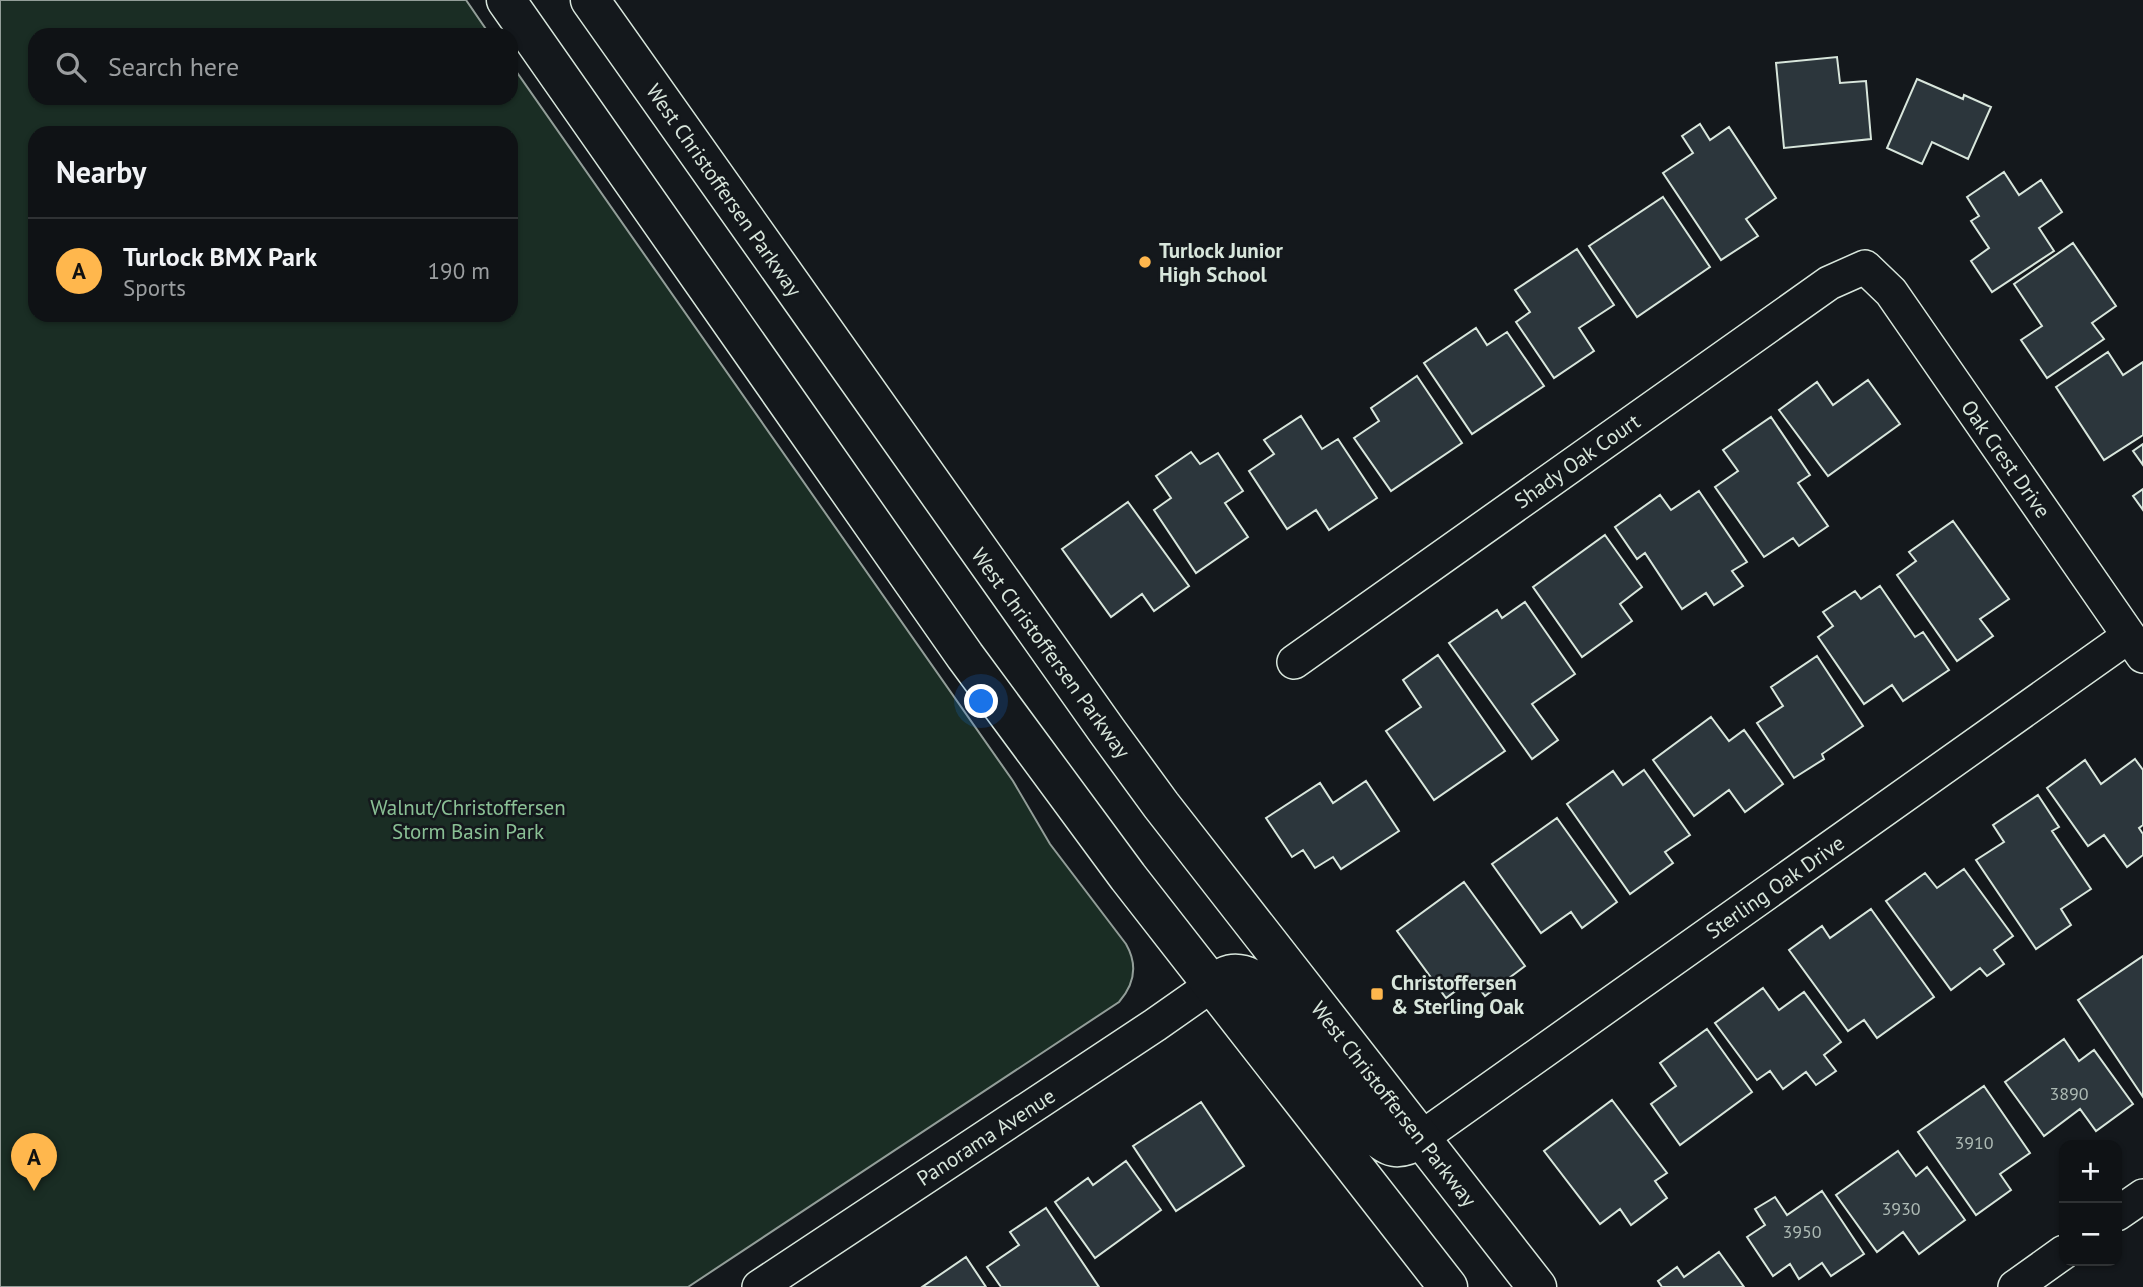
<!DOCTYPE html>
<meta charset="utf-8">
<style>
:root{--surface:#0f1215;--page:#1d2022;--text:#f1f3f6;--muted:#9b9ea0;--line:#2f3234;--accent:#ffb74d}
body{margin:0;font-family:"PT Sans",sans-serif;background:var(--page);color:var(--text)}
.controls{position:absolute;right:21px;bottom:21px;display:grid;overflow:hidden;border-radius:14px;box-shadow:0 2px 5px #0004}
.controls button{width:63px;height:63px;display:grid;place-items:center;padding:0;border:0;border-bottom:2px solid var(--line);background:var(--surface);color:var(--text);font:35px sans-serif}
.you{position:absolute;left:982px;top:702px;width:24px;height:24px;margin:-18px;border:5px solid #fff;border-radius:50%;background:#1a73e8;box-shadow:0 0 0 10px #1a73e833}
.badge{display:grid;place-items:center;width:46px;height:46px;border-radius:50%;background:var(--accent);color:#111;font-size:23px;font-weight:700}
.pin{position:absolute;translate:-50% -58px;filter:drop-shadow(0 2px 4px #0008)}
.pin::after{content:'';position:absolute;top:37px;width:24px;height:21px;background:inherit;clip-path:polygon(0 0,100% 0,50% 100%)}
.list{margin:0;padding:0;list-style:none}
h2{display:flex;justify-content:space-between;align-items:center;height:91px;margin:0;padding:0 28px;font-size:30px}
h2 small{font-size:23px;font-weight:400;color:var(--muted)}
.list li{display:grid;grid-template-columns:46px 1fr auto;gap:21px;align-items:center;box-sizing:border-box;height:105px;padding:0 28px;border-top:2px solid var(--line)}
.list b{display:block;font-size:26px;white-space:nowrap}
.list p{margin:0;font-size:23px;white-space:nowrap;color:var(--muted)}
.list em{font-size:23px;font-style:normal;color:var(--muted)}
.icon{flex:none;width:38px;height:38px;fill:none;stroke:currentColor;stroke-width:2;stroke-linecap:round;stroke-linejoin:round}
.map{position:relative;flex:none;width:2143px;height:1287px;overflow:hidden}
.search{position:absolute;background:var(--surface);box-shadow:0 2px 5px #0004;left:28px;top:28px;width:490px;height:77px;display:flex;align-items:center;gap:18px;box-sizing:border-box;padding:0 24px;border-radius:21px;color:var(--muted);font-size:26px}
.panel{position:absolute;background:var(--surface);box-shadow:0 2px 5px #0004;left:28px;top:126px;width:490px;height:196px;border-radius:21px}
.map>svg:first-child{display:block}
.green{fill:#1a2d24;stroke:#939e99;stroke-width:2;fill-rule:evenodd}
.building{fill:#2c363c;stroke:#d8e6dc;stroke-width:2}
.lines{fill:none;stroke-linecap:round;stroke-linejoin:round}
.minor-casing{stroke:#d8e6dc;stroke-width:36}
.tertiary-casing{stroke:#d8e6dc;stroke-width:41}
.minor{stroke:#14181c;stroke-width:33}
.tertiary{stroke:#14181c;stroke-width:38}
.poi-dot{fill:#ffb74d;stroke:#14181c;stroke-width:2.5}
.labels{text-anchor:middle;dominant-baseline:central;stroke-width:5;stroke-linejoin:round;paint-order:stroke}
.number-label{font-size:18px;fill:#adbab4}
.street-label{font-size:21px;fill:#d8e6dc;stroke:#14181c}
.poi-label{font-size:21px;font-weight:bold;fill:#d8e6dc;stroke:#14181c;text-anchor:start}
.park-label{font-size:21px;fill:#8ac095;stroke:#14181c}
</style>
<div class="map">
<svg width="2143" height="1287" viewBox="0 0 2143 1287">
<rect width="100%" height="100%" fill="#14181c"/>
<!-- green -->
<path class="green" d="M0,0H466L490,35H35V98H511V64L1013,781L1050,844L1126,944C1138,965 1134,985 1119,1002L688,1287H0ZM35,133H511V315H35Z"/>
<!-- building -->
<path class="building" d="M1837,57L1840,83L1866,81L1871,139L1784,148L1776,63Z
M1917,79L1963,99L1964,95L1991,107L1968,159L1932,142L1922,164L1887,148Z
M1700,124L1710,140L1729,127L1776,198L1746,219L1758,236L1721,260L1663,173L1693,153L1682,136Z
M2004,172L2019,195L2041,180L2062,212L2039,228L2054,251L1992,292L1971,261L1989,248L1971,221L1979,216L1967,197Z
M1663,197L1710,267L1637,317L1589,246Z
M2073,243L2116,306L2092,323L2104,339L2047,378L2021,340L2042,326L2014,284Z
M1577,249L1614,305L1579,328L1594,351L1554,378L1516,322L1530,312L1515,290Z
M1476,328L1487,345L1507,332L1544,386L1472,434L1424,363Z
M2108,352L2123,375L2143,362V435L2104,460L2056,387Z
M1417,376L1462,443L1391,491L1354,438L1379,421L1371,408Z
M1868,380L1900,424L1828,476L1779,410L1817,382L1833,405Z
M1301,416L1322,449L1338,439L1377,498L1329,530L1316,510L1287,529L1249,471L1274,454L1264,440Z
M1771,417L1810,475L1798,483L1828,526L1799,546L1793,538L1764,557L1715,487L1738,471L1723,450Z
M2143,444V465L2133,451Z
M1191,452L1200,464L1218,453L1243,491L1225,503L1248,537L1196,573L1154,510L1171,498L1156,476Z
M2143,489V510L2133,496Z
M1699,491L1747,562L1732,571L1743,586L1714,605L1706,593L1682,609L1645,553L1637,559L1615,527L1660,495L1671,510Z
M1128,502L1189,586L1154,611L1142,594L1111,617L1062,549Z
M1953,521L2009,599L1980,619L1993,636L1957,661L1897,575L1916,561L1909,552Z
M1605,535L1642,587L1620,604L1632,621L1582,657L1533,587Z
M1880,586L1915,637L1923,632L1949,670L1903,701L1892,685L1864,704L1818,637L1833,626L1823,612L1855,591L1861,599Z
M1525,602L1575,674L1532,704L1558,740L1532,759L1449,643L1497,610L1502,618Z
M1438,655L1505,751L1434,800L1386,731L1421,707L1403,680Z
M1817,656L1863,726L1822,754L1824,759L1794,778L1757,723L1783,706L1771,687Z
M1711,717L1729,741L1744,730L1783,784L1745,812L1729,790L1694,816L1653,760Z
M2135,759L2143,770V825L2139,828L2143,834V855L2127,867L2104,835L2088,846L2047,788L2085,760L2101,784Z
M1644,770L1690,835L1665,852L1673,863L1630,894L1567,804L1613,771L1623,785Z
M1366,781L1399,831L1341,869L1333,857L1315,868L1303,850L1292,857L1266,818L1320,783L1333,803Z
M2038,795L2059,827L2052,831L2091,889L2061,909L2071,925L2036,949L1976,860L2004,842L1993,825Z
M1557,818L1617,902L1582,928L1571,912L1541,933L1492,864Z
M1964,869L2013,936L1994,950L2004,964L1987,976L1980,968L1951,990L1886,901L1925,873L1937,888Z
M1464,882L1525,966L1485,996L1472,979L1446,998L1397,931Z
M1871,909L1934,997L1877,1038L1864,1020L1848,1031L1789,950L1822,926L1830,938Z
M2143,956V1097L2078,1000Z
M1763,988L1779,1010L1804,992L1841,1042L1824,1055L1836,1071L1816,1085L1806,1072L1783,1089L1770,1071L1757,1080L1715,1023Z
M1707,1029L1752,1092L1680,1145L1651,1104L1676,1086L1660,1063Z
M2064,1039L2079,1061L2094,1050L2133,1104L2096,1131L2080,1109L2044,1136L2005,1082Z
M1984,1086L2030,1153L2000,1174L2011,1190L1976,1215L1918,1132Z
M1612,1100L1667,1173L1655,1181L1667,1198L1631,1225L1620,1209L1600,1224L1544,1151Z
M1201,1102L1244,1166L1176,1211L1133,1146Z
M1898,1151L1916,1176L1927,1167L1965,1220L1919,1254L1903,1232L1877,1252L1836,1195Z
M1126,1161L1161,1210L1095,1258L1055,1202L1088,1178L1093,1185Z
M1822,1191L1864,1254L1831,1276L1822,1263L1799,1279L1790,1264L1773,1276L1747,1237L1765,1225L1755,1209L1775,1197L1787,1215Z
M1046,1208L1099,1287H1001L987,1267L1019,1245L1010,1232Z
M1719,1252L1744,1287H1662L1658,1281L1677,1267L1684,1277Z
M966,1257L986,1287H922Z"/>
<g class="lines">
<defs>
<path id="minor" d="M1294,662L1829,283L1865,267L1891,292L2143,656
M1421,1138L2129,636
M2117,1214L2143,1196
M759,1287L1155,1025L1212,985
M2015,1287L2064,1252"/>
<path id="tertiary" d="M506,0L965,656L1128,877L1448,1287
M590,0L1107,731L1161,805L1537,1287
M1212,985C1225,974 1235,970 1251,978L1371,1131C1389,1149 1398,1153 1421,1138"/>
</defs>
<!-- minor casing -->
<use href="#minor" class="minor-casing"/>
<!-- tertiary casing -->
<use href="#tertiary" class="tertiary-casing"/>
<!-- minor -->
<use href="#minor" class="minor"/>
<!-- tertiary -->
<use href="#tertiary" class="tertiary"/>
</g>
<!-- markers -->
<g class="poi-dot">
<circle cx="1145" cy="262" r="7"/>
<rect x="1370" y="987" width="14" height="14" rx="3.5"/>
</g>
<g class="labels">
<!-- number labels -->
<g class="number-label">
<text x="2069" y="1093">3890</text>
<text x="1974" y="1142">3910</text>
<text x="1901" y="1208">3930</text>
<text x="1802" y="1231">3950</text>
</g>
<!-- street labels -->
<g class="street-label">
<text transform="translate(724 190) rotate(55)">West Christoffersen Parkway</text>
<text transform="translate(2006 459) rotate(55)">Oak Crest Drive</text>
<text transform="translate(1577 461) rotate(-35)">Shady Oak Court</text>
<text transform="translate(1051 653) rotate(54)">West Christoffersen Parkway</text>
<text transform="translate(1775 887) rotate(-35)">Sterling Oak Drive</text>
<text transform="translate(1394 1104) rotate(52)">West Christoffersen Parkway</text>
<text transform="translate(986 1137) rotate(-33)">Panorama Avenue</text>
</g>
<!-- poi labels -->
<g class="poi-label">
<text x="1159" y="250">Turlock Junior<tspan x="1159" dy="24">High School</tspan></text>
<text x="1391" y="982">Christoffersen<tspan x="1391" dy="24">&amp; Sterling Oak</tspan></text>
</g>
<!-- park labels -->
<g class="park-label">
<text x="468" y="807">Walnut/Christoffersen<tspan x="468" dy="24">Storm Basin Park</tspan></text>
</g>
</g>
</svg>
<div class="controls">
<button>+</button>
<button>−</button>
</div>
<div class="you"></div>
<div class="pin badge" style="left:34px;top:1191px">A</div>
<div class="search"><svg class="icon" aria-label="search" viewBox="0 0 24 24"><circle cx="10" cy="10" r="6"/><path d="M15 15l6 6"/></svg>Search here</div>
<section class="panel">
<h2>Nearby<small></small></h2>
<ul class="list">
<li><span class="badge">A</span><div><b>Turlock BMX Park</b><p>Sports</p></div><em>190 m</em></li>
</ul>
</section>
</div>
